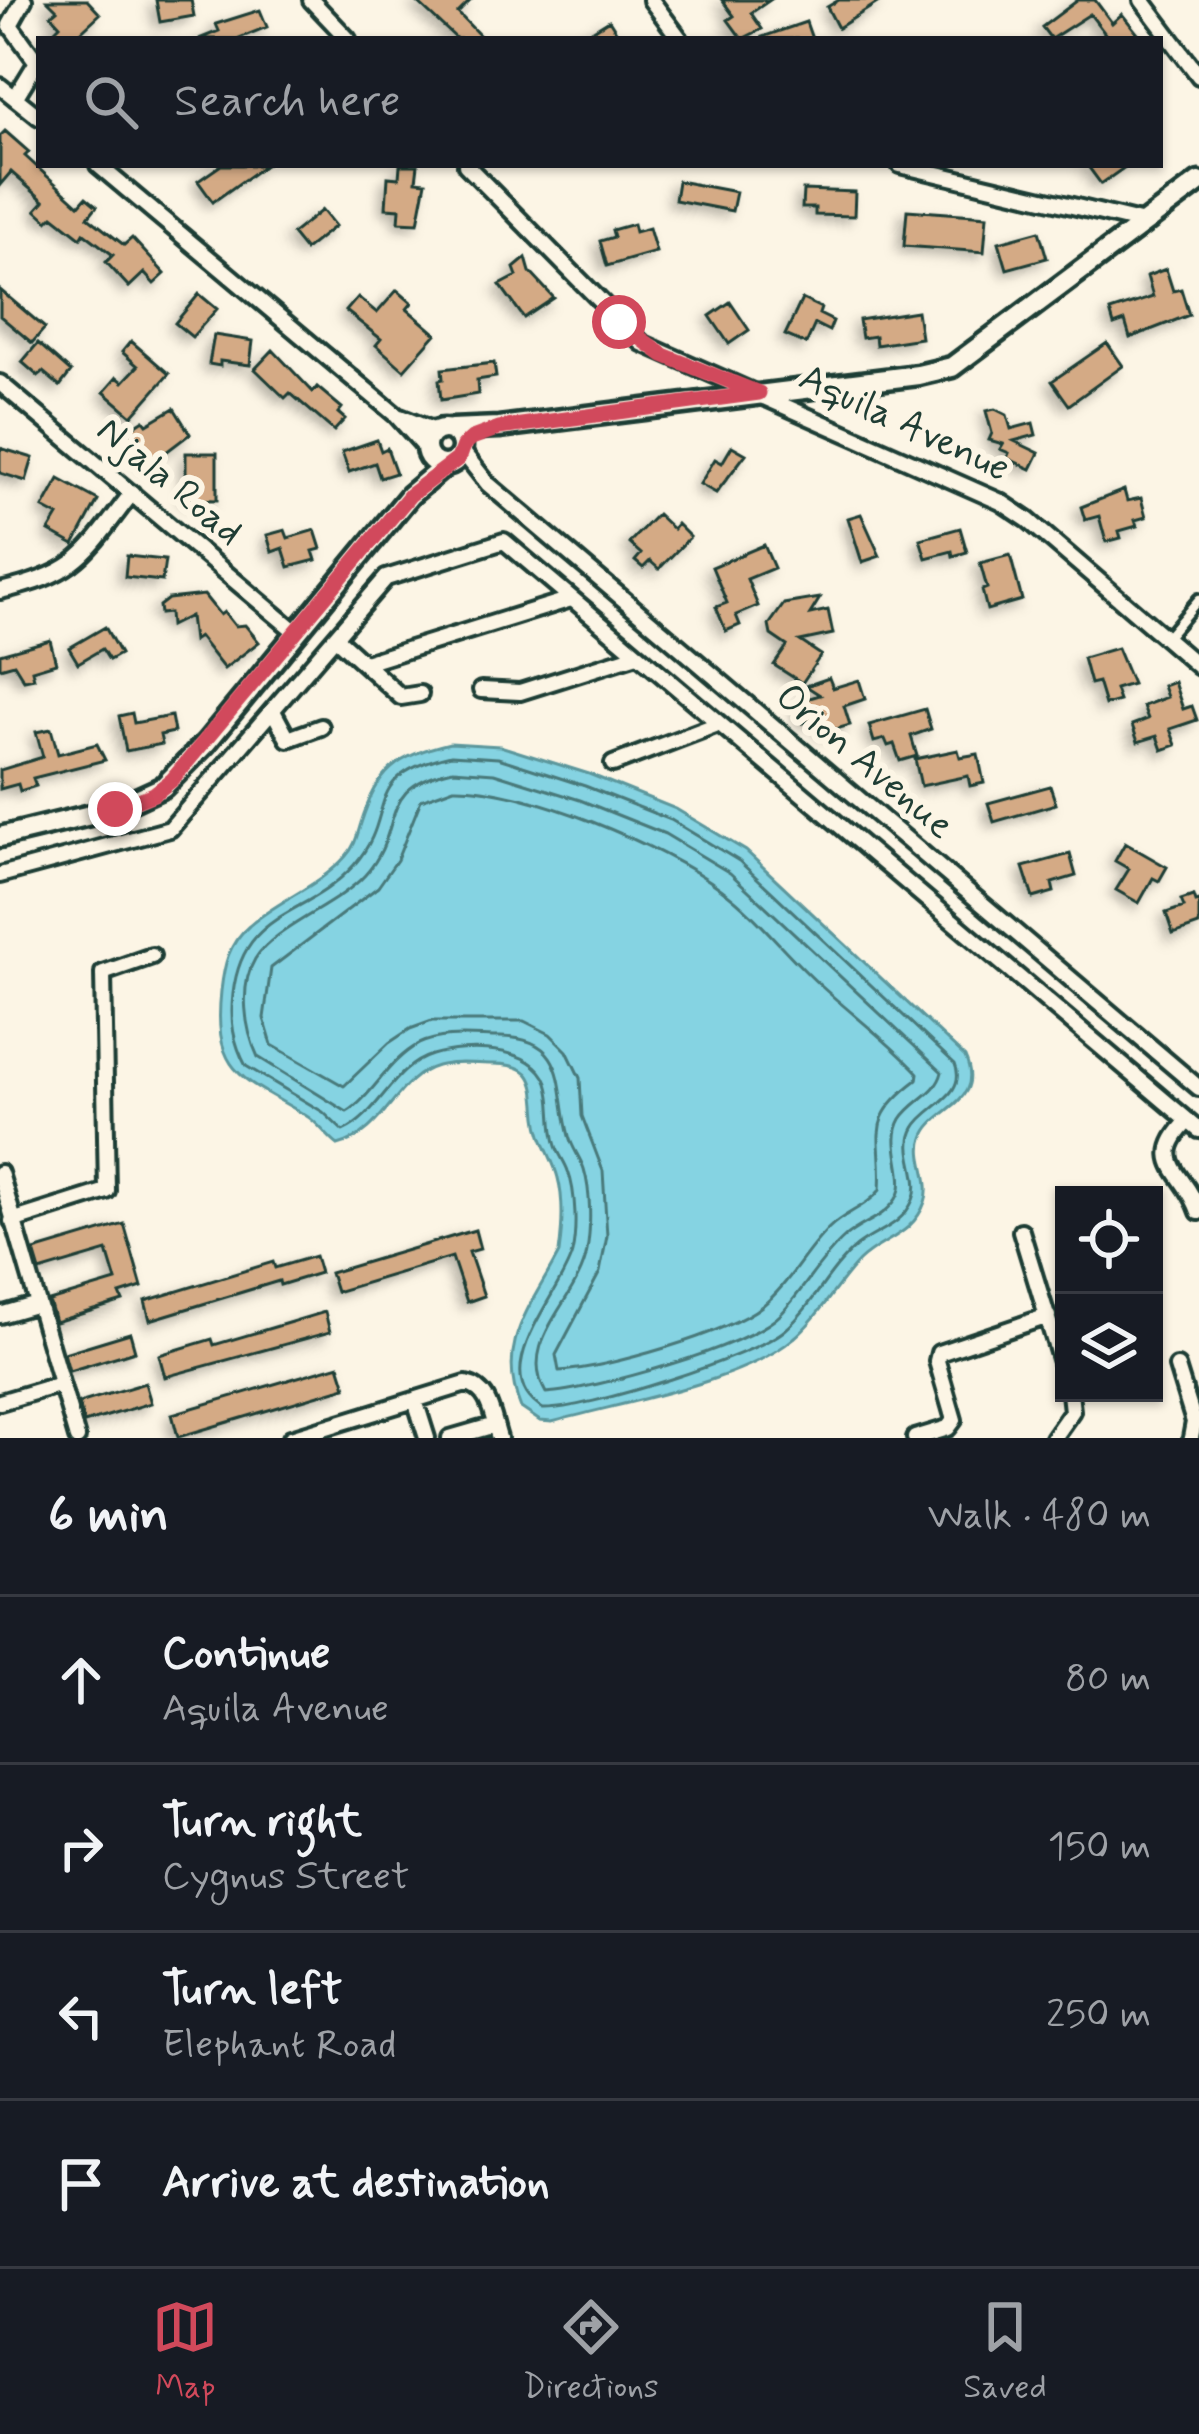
<!DOCTYPE html>
<meta charset="utf-8">
<style>
:root{--surface:#171b24;--page:#242831;--text:#f1f3f6;--muted:#9ea1a6;--line:#363941;--accent:#d1495b}
body{margin:0;font-family:Mynerve,sans-serif;background:var(--page);color:var(--text)}
.controls{position:absolute;right:36px;bottom:36px;display:grid;overflow:hidden;border-radius:0px;box-shadow:0 3px 9px #0004}
.controls button{width:108px;height:108px;display:grid;place-items:center;padding:0;border:0;border-bottom:3px solid var(--line);background:var(--surface);color:var(--text);font:60px sans-serif}
.stop{position:absolute;width:36px;height:36px;margin:-27px;border:9px solid #d1495b;border-radius:50%;background:#fff}
.stop.end{background:#d1495b;border-color:#fff;box-shadow:0 3px 12px #0008}
.list{margin:0;padding:0;list-style:none}
h2{display:flex;justify-content:space-between;align-items:center;height:156px;margin:0;padding:0 48px;font-size:51px}
h2 small{font-size:39px;font-weight:400;color:var(--muted)}
.list li{display:grid;grid-template-columns:78px 1fr auto;gap:36px;align-items:center;box-sizing:border-box;height:168px;padding:0 48px;border-top:3px solid var(--line)}
.list b{display:block;font-size:45px;white-space:nowrap}
.list p{margin:0;font-size:39px;white-space:nowrap;color:var(--muted)}
.list em{font-size:39px;font-style:normal;color:var(--muted)}
.icon{flex:none;width:66px;height:66px;fill:none;stroke:currentColor;stroke-width:2;stroke-linecap:round;stroke-linejoin:round}
.map{position:relative;flex:none;width:1199px;height:1438px;overflow:hidden}
.search{position:absolute;background:var(--surface);box-shadow:0 3px 9px #0004;left:36px;right:36px;top:36px;height:132px;display:flex;align-items:center;gap:30px;box-sizing:border-box;padding:0 42px;border-radius:0px;color:var(--muted);font-size:45px}
.sheet{height:828px;background:var(--surface)}
nav{display:flex;justify-content:space-around;align-items:center;box-sizing:border-box;height:168px;border-top:3px solid var(--line);background:var(--surface);font-size:33px;color:var(--muted)}
nav a{display:grid;justify-items:center;gap:6px}
nav .on{color:var(--accent)}
.map>svg:first-child{display:block}
.water{fill:#85d3e2;stroke:#5c979c;stroke-width:3}
.lines{fill:none;stroke-linecap:round;stroke-linejoin:round}
.shore{stroke:#48797a;stroke-width:3}
.building{fill:#d4aa85;stroke:#1f3d34;stroke-width:3;filter:url(#shadow)}
.service-casing{stroke:#1f3d34;stroke-width:16}
.minor-casing{stroke:#1f3d34;stroke-width:22}
.tertiary-casing{stroke:#1f3d34;stroke-width:27}
.service{stroke:#fcf5e5;stroke-width:8}
.minor{stroke:#fcf5e5;stroke-width:14}
.tertiary{stroke:#fcf5e5;stroke-width:18}
.route{stroke:#d1495b;stroke-width:15}
.labels{text-anchor:middle;dominant-baseline:central;stroke-width:12;stroke-linejoin:round;paint-order:stroke}
.street-label{font-size:39px;fill:#1f3d34;stroke:#fcf5e5}
</style>
<div class="map">
<svg width="1199" height="1438" viewBox="0 0 1199 1438">
<defs>
<filter id="shadow"><feDropShadow dx="-5.5" dy="5.5" stdDeviation="6" flood-color="#0004"/></filter>
</defs>
<rect width="100%" height="100%" fill="#fcf5e5"/>
<filter id="ink" filterUnits="userSpaceOnUse"><feTurbulence type="fractalNoise" baseFrequency=".00833" numOctaves="2"/><feDisplacementMap in="SourceGraphic" scale="24" xChannelSelector="R" yChannelSelector="G"/><feConvolveMatrix kernelMatrix="1 2 1 2 8 2 1 2 1" color-interpolation-filters="sRGB"/></filter>
<g filter="url(#ink)">
<!-- water -->
<path class="water" d="M450,743L500,746L589,774L676,809L746,851L965,1057C986,1104 933,1107 923,1138C916,1158 933,1181 925,1202C913,1236 881,1239 859,1261C836,1285 819,1317 794,1338C743,1383 618,1403 552,1422L540,1421L521,1408C495,1344 531,1307 559,1253C562,1231 564,1200 558,1178C553,1157 539,1141 537,1117C534,1082 536,1064 493,1064C475,1064 455,1061 437,1066C395,1078 386,1132 338,1145C326,1136 319,1123 305,1115C244,1078 212,1075 221,991C224,965 228,944 249,926C278,900 320,886 346,856C355,846 357,836 361,823C378,770 396,756 450,743Z"/>
<g class="lines">
<!-- shore -->
<path class="shore" d="M451,755L498,758L585,786L671,820L739,861L955,1064C968,1096 925,1106 914,1128C901,1151 923,1177 913,1200C901,1227 877,1230 857,1246C829,1269 813,1306 785,1330C755,1356 583,1411 543,1409C483,1373 562,1293 572,1253C577,1231 576,1192 568,1171C565,1162 559,1155 556,1146C549,1125 554,1103 547,1083C533,1045 466,1045 432,1055C392,1067 379,1115 343,1131L323,1112L246,1066C233,1042 230,1021 233,994C243,908 306,919 354,865C400,813 357,777 451,755Z
M453,770L494,773L580,800L665,834L730,873L942,1072C937,1094 913,1100 901,1119C886,1145 910,1177 896,1199C883,1219 862,1222 845,1237C819,1260 803,1291 780,1315C748,1347 593,1390 546,1393C516,1341 579,1300 587,1251C591,1228 591,1192 584,1169C580,1157 572,1148 569,1136C556,1091 571,1038 501,1037C474,1037 444,1032 419,1044C387,1061 372,1097 347,1112L258,1057C245,1030 239,986 255,959C273,928 338,905 365,875C407,828 373,788 453,770Z
M454,788C525,787 664,846 721,889C758,916 786,955 821,986C853,1015 888,1041 918,1073L917,1080C862,1121 884,1134 880,1190C867,1207 845,1212 829,1228C805,1251 788,1286 762,1306C726,1334 604,1369 559,1371L556,1355L600,1272L607,1236L603,1171L582,1116L580,1078L567,1051L550,1034L524,1021H432L410,1029L389,1043L344,1086L272,1045L264,1018L271,968L378,887L397,860L421,800Z"/>
</g>
<!-- building -->
<path class="building" d="M47,0H87L100,14L73,39H58L52,33L60,25L51,15L57,10Z
M156,0H191L194,16L160,22Z
M415,0H471L458,13L483,39H457Z
M722,0H770L751,13L762,29L742,39L728,20L734,16Z
M839,0H882L838,28L827,7Z
M1078,0H1095L1112,23L1122,14L1142,39H1109L1090,14L1051,39L1042,27Z
M260,10L267,27L237,39H199L219,31L216,24Z
M609,20L621,39H579Z
M806,22L812,39H763L762,37Z
M5,131L29,152L25,156L79,205L86,197L97,206L88,217L124,245L132,238L165,274L154,284L144,273L129,287L106,262L113,255L84,233L81,238L53,216L48,221L36,210L44,201L11,172L0,185V136Z
M221,165H265L213,202L198,181Z
M400,165H418L416,181L426,182L418,223L399,222L400,209L386,208L388,177L399,178Z
M1087,165H1128L1101,184Z
M678,181L736,192L732,211L675,200Z
M803,190L855,192L854,216L815,215V208H802Z
M322,210L335,226L305,250L292,234Z
M907,210L987,216L984,252L904,246Z
M633,224L635,232L649,228L656,252L607,266L600,241L614,237L612,230Z
M1039,231L1047,258L1007,269L999,242Z
M526,258L530,272L554,298L524,318L500,285L517,276L514,268Z
M1166,269L1173,291L1181,289L1189,315L1130,338L1125,321L1114,325L1110,311L1153,297L1147,276Z
M0,290L45,328L32,343L0,316Z
M397,290L412,303L407,309L436,334L404,370L376,345L381,339L346,311L358,297L377,313Z
M199,294L217,309L192,337L175,323Z
M802,299L821,308L819,314L833,321L829,331L815,324L806,344L785,335Z
M730,302L749,330L729,344L710,316Z
M917,311L921,338L876,345L875,336L862,338L859,320Z
M214,335L253,341L250,365L220,361V366L209,364Z
M131,341L169,374L132,416L104,392L117,377L123,382L138,366L122,352Z
M38,343L71,372L60,386L43,372L38,376L22,362Z
M1107,343L1123,366L1069,405L1052,381Z
M273,350L313,392L317,387L342,408L338,413L345,419L334,431L290,393L285,398L255,369Z
M494,363L496,377L477,380L478,394L441,400L439,380L443,379L442,369Z
M174,408L190,434L149,465L127,431L144,420L147,424Z
M995,409L1007,415L1011,429L1033,423L1036,435L1014,441L1039,453L1031,469L1007,458L1009,453L1000,449L1003,444L989,440L992,433L986,411Z
M377,440L381,451L387,448L396,473L380,478L375,463L349,472L342,452Z
M732,446L746,454L716,493L700,484L715,459L722,463Z
M0,448L33,458L26,481L0,473Z
M186,453H217V500L186,499Z
M59,479L98,500L74,545L49,531L58,516L43,508Z
M1124,490L1127,501L1141,498L1146,517L1135,520L1137,526L1119,531L1121,538L1106,542L1099,516L1085,520L1081,507Z
M657,514L673,529L677,524L690,537L659,569L650,561L643,568L635,561L641,554L629,543Z
M861,514L880,556L862,562L848,518Z
M960,528L967,552L953,556L952,551L926,558L920,539Z
M285,530L288,538L315,530L321,549L313,551L316,560L289,567L283,548L272,552L267,535Z
M764,545L774,568L747,579L758,606L736,615L740,625L726,631L716,607L727,603L712,567Z
M1010,555L1022,600L987,610L982,590L987,588L980,563Z
M127,556L165,560L162,581L125,577Z
M204,595L220,615L224,612L235,626L245,625L259,642L224,669L199,637L193,641L190,616L170,626L169,613L160,614L159,606L168,599Z
M820,598L810,614L828,610L833,634L800,641L821,655L802,683L774,665L787,646L771,635L769,625L784,604Z
M105,627L120,654L109,660L102,649L78,663L69,648Z
M50,640L56,663L32,670L34,678L24,680L14,664L0,668V654Z
M1117,648L1132,684L1115,689L1119,701L1105,705L1098,682L1090,684L1083,658Z
M829,678L833,688L859,680L865,699L844,706L850,725L823,733L818,718L803,723L796,702L820,695L806,686Z
M1174,682L1183,709L1192,706L1197,720L1170,729L1176,745L1162,750L1157,736L1138,742L1132,725L1148,719L1143,706L1167,697L1163,686Z
M925,709L931,729L911,736L917,756L900,761L894,744L888,746L885,739L874,742L869,725Z
M132,713L134,723L171,716L174,732L160,735L162,744L126,751L119,716Z
M51,729L58,754L97,744L105,760L33,778L36,786L20,791L18,784L0,789V770L43,757L36,732Z
M958,750L960,757L978,754L984,783L970,786L968,776L921,786L915,759Z
M1050,786L1056,804L994,822L988,803Z
M1125,843L1167,867L1159,881L1153,878L1139,903L1116,890L1129,869L1115,861Z
M1070,854L1076,876L1052,883L1054,892L1033,898L1023,867Z
M1193,896L1195,902L1199,901V925L1173,934L1166,913L1184,907L1181,900Z
M124,1224L142,1287L120,1294L123,1301L55,1322L49,1301L116,1281L107,1251L40,1271L34,1251Z
M475,1230L480,1249L469,1252L484,1296L467,1302L452,1257L336,1292L330,1273Z
M315,1256L320,1273L280,1285L279,1281L150,1320L145,1301L273,1262L275,1268Z
M325,1312L330,1332L165,1377L159,1355L212,1339L214,1345Z
M130,1333L135,1351L69,1371L64,1353Z
M339,1365L346,1387L178,1437L172,1414Z
M145,1383L151,1403L84,1423L79,1403Z"/>
<g class="lines">
<defs>
<path id="service" d="M1166,638L1199,599"/>
<path id="minor" d="M311,0L348,39
M651,0L680,39
M1142,0L1199,76
M0,86L39,117
M15,98L37,62L10,25L24,0
M98,165L396,415L426,448
M466,165L642,343L1001,502L1028,520L1199,667
M900,165L1144,223
M0,383L296,632
M400,417L435,431
M462,451L488,484L1199,1088
M0,591C79,573 85,554 132,493
M336,638L401,697L420,694
M365,663L571,599
M481,690L520,692L637,655
M273,711L288,739L321,727
M613,764L718,724
M0,875L170,829L386,578L504,541L1199,1130
M1188,1121C1146,1163 1186,1171 1199,1212
M0,1173L77,1438
M12,1221L107,1191L103,973L152,956
M1021,1231L1064,1372
M0,1315L38,1304
M1177,1367L1194,1422L1191,1438
M415,1400L427,1438
M0,1402L61,1384
M291,1438L466,1384C491,1389 492,1417 499,1438
M450,1438L495,1425
M915,1438L948,1428L954,1420L937,1361L939,1353L1048,1316
M1053,1438L1072,1411L1070,1393"/>
<path id="tertiary" d="M426 447a18 18 0 1 1 36 0a18 18 0 1 1-36 0Z
M451,429L499,427L918,375L952,367L1199,182
M0,837L115,809L163,787L206,743L410,495L446,465"/>
</defs>
<!-- service casing -->
<use href="#service" class="service-casing"/>
<!-- minor casing -->
<use href="#minor" class="minor-casing"/>
<!-- tertiary casing -->
<use href="#tertiary" class="tertiary-casing"/>
<!-- service -->
<use href="#service" class="service"/>
<!-- minor -->
<use href="#minor" class="minor"/>
<!-- tertiary -->
<use href="#tertiary" class="tertiary"/>
</g>
</g>
<g class="lines" filter="url(#ink)">
<!-- route -->
<path class="route" d="M115,809L154,794L172,780L410,495L458,459L463,446L472,438L499,428L759,393L663,355L619,322"/>
</g>
<g class="labels">
<!-- street labels -->
<g class="street-label">
<text transform="translate(904 424) rotate(25)">Aquila Avenue</text>
<text transform="translate(169 482) rotate(40)">Njala Road</text>
<text transform="translate(864 762) rotate(40)">Orion Avenue</text>
</g>
</g>
</svg>
<div class="controls">
<button><svg class="icon" aria-label="locate" viewBox="0 0 24 24"><circle cx="12" cy="12" r="6"/><path d="M12 2v4M12 18v4M2 12h4M18 12h4"/></svg></button>
<button><svg class="icon" aria-label="layers" viewBox="0 0 24 24"><path d="M12 4l9 5-9 5-9-5zM3 14l9 5 9-5"/></svg></button>
</div>
<div class="stop" style="left:619px;top:322px"></div>
<div class="stop end" style="left:115px;top:809px"></div>
<div class="search"><svg class="icon" aria-label="search" viewBox="0 0 24 24"><circle cx="10" cy="10" r="6"/><path d="M15 15l6 6"/></svg>Search here</div>
</div>
<section class="sheet">
<h2>6 min<small>Walk · 480 m</small></h2>
<ul class="list">
<li><svg class="icon" aria-label="ahead" viewBox="0 0 24 24"><path d="M12 20V5M6 11l6-6 6 6"/></svg><div><b>Continue</b><p>Aquila Avenue</p></div><em>80 m</em></li>
<li><svg class="icon" aria-label="right" viewBox="0 0 24 24"><path d="M7 20v-9h11M14 6l5 5-5 5"/></svg><div><b>Turn right</b><p>Cygnus Street</p></div><em>150 m</em></li>
<li><svg class="icon" aria-label="left" viewBox="0 0 24 24"><path d="M17 20v-9H6M10 6l-5 5 5 5"/></svg><div><b>Turn left</b><p>Elephant Road</p></div><em>250 m</em></li>
<li><svg class="icon" aria-label="arrive" viewBox="0 0 24 24"><path d="M6 21V4h12l-3 4 3 4H6"/></svg><div><b>Arrive at destination</b></div></li>
</ul>
</section>
<nav>
<a class="on"><svg class="icon" aria-label="map" viewBox="0 0 24 24"><path d="M3 6l6-2 6 2 6-2v14l-6 2-6-2-6 2zM9 4v14M15 6v14"/></svg>Map</a>
<a><svg class="icon" aria-label="directions" viewBox="0 0 24 24"><path d="M12 3l9 9-9 9-9-9zM9 14v-3h6M13 9l2 2-2 2"/></svg>Directions</a>
<a><svg class="icon" aria-label="saved" viewBox="0 0 24 24"><path d="M7 4h10v16l-5-4-5 4z"/></svg>Saved</a>
</nav>
